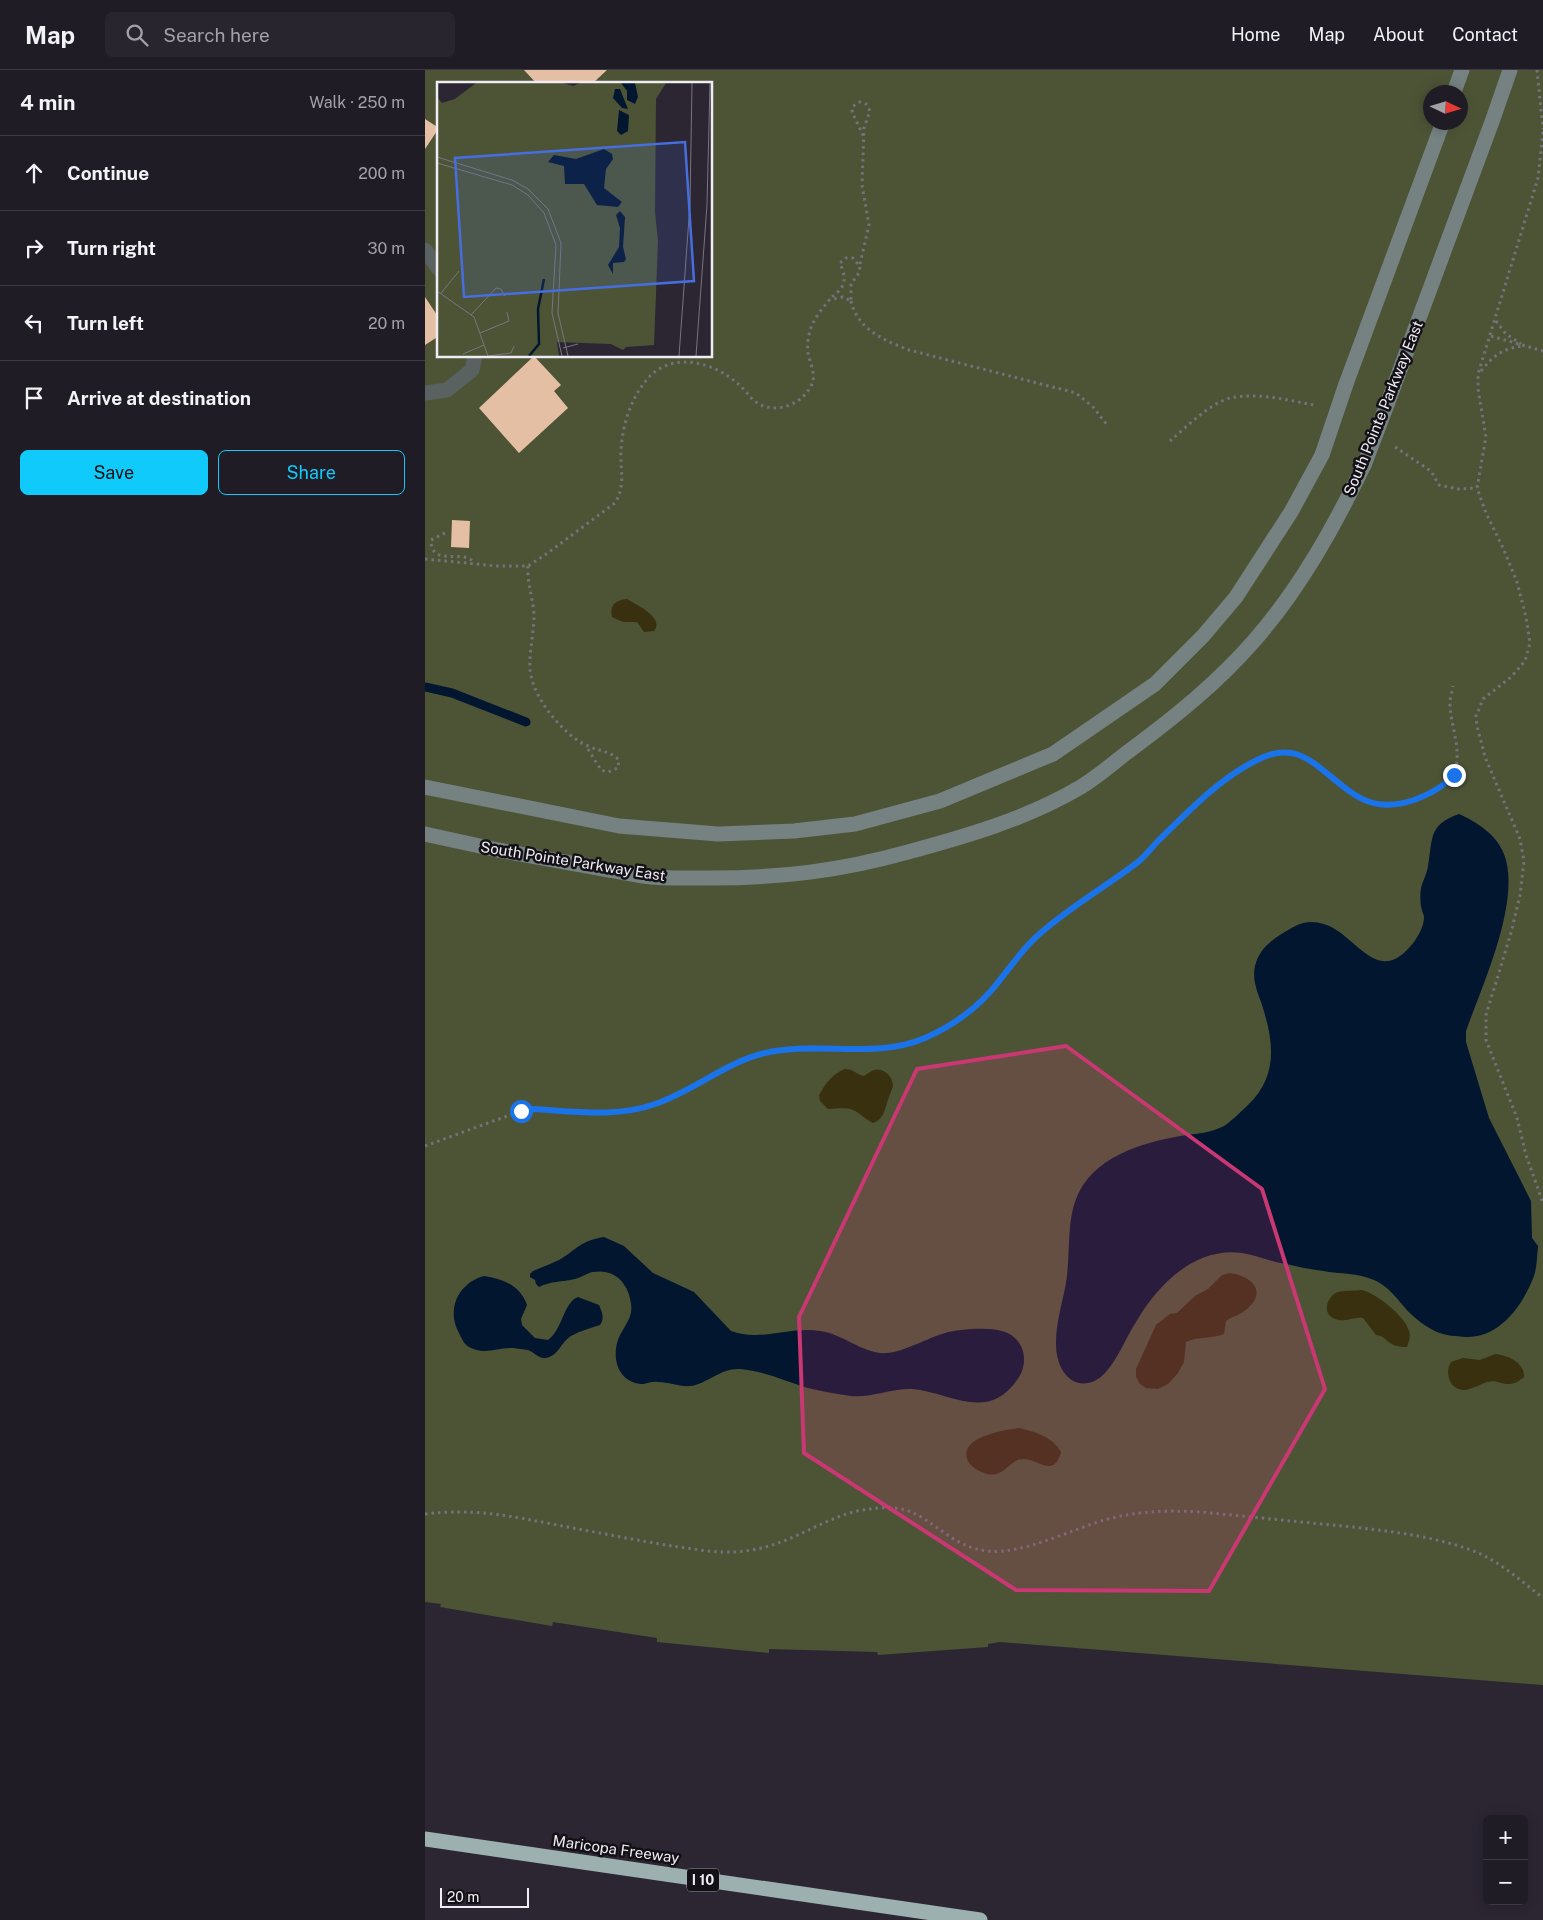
<!DOCTYPE html>
<meta charset="utf-8">
<style>
:root{--surface:#201c26;--page:#28252e;--text:#f1f3f6;--muted:#a2a1a7;--line:#3d3a43;--accent:#0fcafa}
body{margin:0;font-family:"Public Sans",sans-serif;background:var(--page);color:var(--text)}
.controls{position:absolute;right:15px;bottom:15px;display:grid;overflow:hidden;border-radius:8px;box-shadow:0 2px 12px #0003}
.controls button{width:45px;height:45px;display:grid;place-items:center;padding:0;border:0;border-bottom:1px solid var(--line);background:var(--surface);color:var(--text);font:25px sans-serif}
.compass{position:absolute;left:998px;top:15px;width:45px;height:45px;border-radius:50%;background:var(--surface);box-shadow:0 2px 12px #0003;rotate:94deg}
.scale{position:absolute;left:15px;bottom:12px;width:89px;box-sizing:border-box;padding-left:5px;border:2px solid #efecf4;border-top:0;font-size:14px;line-height:18px;white-space:nowrap;color:#efecf4;-webkit-text-stroke:4px #131016;paint-order:stroke}
.stop{position:absolute;width:15px;height:15px;margin:-11px;border:4px solid #1a73e8;border-radius:50%;background:#fff}
.stop.end{background:#1a73e8;border-color:#fff;box-shadow:0 1px 5px #0008}
.list{margin:0;padding:0;list-style:none}
h2{display:flex;justify-content:space-between;align-items:center;height:65px;margin:0;padding:0 20px;font-size:21px}
h2 small{font-size:16px;font-weight:400;color:var(--muted)}
.list li{display:grid;grid-template-columns:32px 1fr auto;gap:15px;align-items:center;box-sizing:border-box;height:75px;padding:0 20px;border-top:1px solid var(--line)}
.list b{display:block;font-size:19px;white-space:nowrap}
.list em{font-size:16px;font-style:normal;color:var(--muted)}
.actions{display:flex;gap:10px;padding:15px 20px}
.actions a{flex:1;padding:11px 0;border:1px solid var(--accent);border-radius:8px;text-align:center;font-size:18px;color:var(--accent)}
.actions .main{background:var(--accent);color:#111}
.icon{flex:none;width:28px;height:28px;fill:none;stroke:currentColor;stroke-width:2;stroke-linecap:round;stroke-linejoin:round}
.map{position:relative;flex:none;width:1118px;height:1850px;overflow:hidden}
header{display:flex;align-items:center;gap:30px;box-sizing:border-box;height:70px;padding:0 25px;background:var(--surface);border-bottom:1px solid var(--line)}
header strong{font-size:24px}
nav{display:flex;gap:28px;margin-inline-start:auto;font-size:18px}
.search{width:350px;height:45px;background:var(--page);display:flex;align-items:center;gap:12px;box-sizing:border-box;padding:0 18px;border-radius:8px;color:var(--muted);font-size:19px}
main{display:flex}
aside{flex:1;background:var(--surface)}
.map>svg:first-child{display:block}
.green{fill:#4d5436;fill-rule:evenodd}
.sand{fill:#38300f}
.water{fill:#031630}
.lines{fill:none;stroke-linecap:round;stroke-linejoin:round}
.stream{stroke:#031630;stroke-width:9}
.building{fill:#e5bfa3}
.path{stroke:#75717b;stroke-width:3;stroke-dasharray:2.5 4;stroke-linecap:butt}
.lane{stroke:#5a6261;stroke-width:15}
.secondary{stroke:#758281;stroke-width:15}
.highway{stroke:#9cb0af;stroke-width:15}
.secondary-bridge{stroke:#758281;stroke-width:15}
.route{stroke:#1a73e8;stroke-width:6}
.marked{fill:#c93872;fill-opacity:0.2;stroke:#c93872;stroke-width:4;stroke-linejoin:round}
.labels{text-anchor:middle;dominant-baseline:central;stroke-width:5;stroke-linejoin:round;paint-order:stroke}
.shield{fill:#131016;stroke:#adaab1;stroke-width:1}
.shield-label{font-size:14px;font-weight:bold;fill:#efecf4}
.street-label{font-size:15px;fill:#efecf4;stroke:#131016}
.inset-river{fill:none;stroke:#031630;stroke-width:2.5}
.inset-road{fill:none;stroke:#797580;stroke-width:1}
.view{fill:#476ede;fill-opacity:0.15;stroke:#476ede;stroke-width:2.5}
.inset-edge{fill:none;stroke:#efecf4;stroke-width:2.5}
</style>
<header>
<strong>Map</strong>
<div class="search"><svg class="icon" aria-label="search" viewBox="0 0 24 24"><circle cx="10" cy="10" r="6"/><path d="M15 15l6 6"/></svg>Search here</div>
<nav><a>Home</a><a>Map</a><a>About</a><a>Contact</a></nav>
</header>
<main>
<aside>
<h2>4 min<small>Walk · 250 m</small></h2>
<ul class="list">
<li><svg class="icon" aria-label="ahead" viewBox="0 0 24 24"><path d="M12 20V5M6 11l6-6 6 6"/></svg><div><b>Continue</b></div><em>200 m</em></li>
<li><svg class="icon" aria-label="right" viewBox="0 0 24 24"><path d="M7 20v-9h11M14 6l5 5-5 5"/></svg><div><b>Turn right</b></div><em>30 m</em></li>
<li><svg class="icon" aria-label="left" viewBox="0 0 24 24"><path d="M17 20v-9H6M10 6l-5 5 5 5"/></svg><div><b>Turn left</b></div><em>20 m</em></li>
<li><svg class="icon" aria-label="arrive" viewBox="0 0 24 24"><path d="M6 21V4h12l-3 4 3 4H6"/></svg><div><b>Arrive at destination</b></div></li>
</ul>
<div class="actions"><a class="main">Save</a><a>Share</a></div>
</aside>
<div class="map">
<svg width="1118" height="1850" viewBox="0 0 1118 1850">
<rect width="100%" height="100%" fill="#2b2632"/>
<!-- green -->
<path class="green" d="M0,0H1118V1615L575,1572L563,1574V1577L453,1585L452,1582L344,1579V1583L232,1572V1568L128,1552L127,1556L15,1537L16,1534L0,1532ZM14,14H286V286H14ZM1006,22H1036V52H1006Z"/>
<!-- sand -->
<path class="sand" d="M202,529C212,535 240,548 229,561L219,562L212,552H198L187,547C184,535 191,530 202,529Z
M420,999C428,999 431,1004 439,1006C442,1004 446,1001 449,1000C459,997 468,1007 468,1016C467,1020 465,1023 464,1027C460,1037 460,1049 448,1053C440,1049 435,1043 428,1040C420,1037 411,1039 403,1039L395,1031L394,1025C401,1013 407,1004 420,999Z
M805,1203C826,1206 843,1221 822,1239C815,1245 808,1246 801,1251L799,1264C787,1269 773,1266 761,1272L759,1292L753,1303L743,1314L733,1319L721,1318L715,1314L711,1307V1299L731,1255L745,1244L752,1243L770,1226L783,1219L797,1205Z
M937,1220C952,1224 980,1246 984,1261C986,1267 984,1271 982,1277C960,1277 965,1267 951,1265L938,1248C929,1246 920,1253 910,1249C896,1244 902,1226 913,1222C920,1220 930,1221 937,1220Z
M1070,1284C1083,1285 1100,1293 1099,1307C1081,1322 1077,1308 1062,1312C1055,1314 1048,1319 1040,1320C1025,1321 1019,1303 1026,1292L1038,1288L1055,1290Z
M594,1358C610,1362 627,1366 636,1382C629,1408 615,1390 599,1389C585,1388 580,1408 562,1404C555,1402 546,1397 543,1391C532,1367 579,1360 594,1358Z"/>
<!-- water -->
<path class="water" d="M1034,744C1052,752 1072,765 1079,784C1097,830 1057,916 1041,961V972L1064,1048L1106,1131L1107,1168L1113,1176C1112,1186 1112,1197 1109,1206C1098,1235 1075,1268 1041,1267C1031,1266 1021,1266 1012,1262C1004,1258 994,1252 987,1245C974,1233 967,1218 949,1210C933,1203 915,1204 898,1201C885,1199 873,1197 861,1194C846,1192 832,1185 817,1183C770,1177 733,1214 711,1252C700,1269 693,1289 680,1303C669,1315 652,1318 641,1305C622,1282 635,1244 640,1218C646,1191 641,1154 651,1129C667,1087 716,1073 755,1066C769,1064 786,1063 799,1056C807,1051 815,1042 822,1036C854,1006 849,971 836,932C832,921 827,909 830,896C834,880 844,872 858,863C865,859 871,855 878,853C920,844 938,903 970,889C983,883 999,862 999,847C999,845 997,842 997,840C995,834 995,824 996,818C998,810 1002,804 1003,796C1008,768 1003,755 1034,744Z
M179,1167L199,1176L228,1203L269,1222L306,1261C335,1272 365,1256 395,1261C419,1264 439,1285 462,1283C478,1282 503,1268 520,1263C534,1259 564,1257 577,1261C600,1267 605,1293 592,1310C562,1353 525,1322 487,1319C467,1318 446,1328 426,1326C411,1324 394,1321 379,1317C358,1310 337,1301 315,1299C296,1298 283,1313 266,1316C254,1317 244,1312 233,1312C228,1311 223,1313 219,1314C196,1314 187,1293 192,1273C195,1260 209,1249 206,1234C204,1214 190,1198 168,1202C162,1203 157,1207 150,1209C137,1212 126,1211 114,1217L111,1214L110,1210L105,1207V1204L108,1201C117,1197 126,1194 134,1190C153,1179 154,1171 179,1167Z
M59,1206C78,1209 95,1215 102,1235L96,1249L97,1255L110,1268L123,1270C138,1259 138,1233 153,1227L174,1235C177,1242 180,1248 175,1255C166,1258 155,1261 146,1266C136,1272 133,1287 120,1288C114,1289 109,1282 103,1280C99,1279 92,1279 88,1278C74,1277 60,1285 46,1278C39,1275 37,1269 34,1263C21,1240 33,1213 59,1206Z"/>
<g class="lines">
<!-- stream -->
<path class="stream" d="M0,617L27,623L101,652"/>
</g>
<!-- building -->
<path class="building" d="M99,0H182L167,14H112Z
M0,49L14,58L0,79Z
M0,227L14,248V266L0,275Z
M109,286L136,315L129,321L143,338L94,383L54,338Z
M27,450L45,451L44,478L26,477Z"/>
<g class="lines">
<!-- path -->
<path class="path" d="M1112,0L1118,59
M1118,62L1113,108L1053,304V319L1061,367L1052,418L1061,443L1079,480L1092,512L1101,547L1105,573L1100,591L1086,607L1058,629L1051,646L1052,656L1060,687L1095,769L1099,791L1095,825L1086,863L1061,945V970L1092,1048L1101,1085L1118,1133
M435,194L444,155L437,115L439,58L445,41L441,34L435,32L428,36L427,42L439,67
M426,231C432,259 460,271 484,280L651,323L669,338L682,355
M1071,251L1081,264L1096,274
M1066,266L1118,281
M1056,301C1068,286 1078,278 1098,276
M745,371C761,357 784,334 805,328C832,322 862,330 889,335
M970,377L1006,401L1014,415L1033,419L1052,418
M20,463L6,470C6,494 30,483 43,488C46,489 48,492 50,493
M0,489L71,496H103L120,485L190,433C201,414 195,402 196,381C197,355 207,324 226,305C251,282 289,293 312,313C320,319 325,329 334,334C352,344 377,334 386,316C392,305 385,294 383,283C382,276 383,268 385,261C388,249 398,238 405,229C410,224 418,219 419,211C420,206 417,198 415,193L421,188H428L435,197L434,203L426,214V231L418,227L404,230
M103,496C102,513 108,528 109,545C109,563 104,581 105,599C107,622 125,646 141,661C147,667 156,673 163,676C176,682 183,680 194,690L193,698L183,702L176,700L161,676
M0,1076L96,1041L108,1039C147,1041 191,1047 229,1035C266,1022 297,996 333,984C382,969 434,985 484,974C496,971 509,964 521,958C560,937 579,897 610,868C641,839 679,818 712,792C720,786 726,778 733,771C762,743 793,708 831,690C894,661 904,731 959,735C972,735 986,731 998,726C1010,722 1025,714 1029,702C1038,681 1025,655 1025,633C1025,628 1027,622 1028,616
M0,1444C47,1438 86,1446 132,1455C170,1462 209,1470 247,1476C264,1478 282,1482 299,1482C322,1483 345,1477 366,1468C392,1457 416,1442 445,1439C456,1437 470,1437 481,1440C512,1451 526,1477 563,1481C598,1485 649,1458 683,1449C714,1441 743,1440 775,1442C819,1446 863,1451 908,1455C954,1460 1001,1464 1046,1480C1073,1490 1095,1510 1118,1528"/>
<!-- lane -->
<path class="lane" d="M0,180L14,199
M0,323L22,320L47,300L50,286"/>
<!-- secondary -->
<path class="secondary" d="M1029,22L1037,0
M921,314L1018,52
M963,332L1068,49L1085,0
M0,717L194,756L293,764L369,761L430,754L515,731L628,684L730,614L778,566L811,527L866,442L897,385
M0,764L73,780L218,806C241,809 263,808 285,808C356,808 415,801 483,782C542,766 601,749 654,718C673,707 690,691 708,678C751,646 792,613 828,572C874,520 909,457 939,395"/>
<!-- highway -->
<path class="highway" d="M0,1769L555,1850"/>
<!-- secondary-bridge -->
<path class="secondary-bridge" d="M897,385L921,314
M939,395L963,332"/>
</g>
<g class="lines">
<!-- route -->
<path class="route" d="M96,1041L108,1039C147,1041 192,1048 230,1034C266,1022 301,993 336,984C390,970 449,990 500,968C525,957 547,942 565,922C581,904 593,884 610,868C641,839 679,818 713,792C721,785 728,776 735,769C764,741 794,709 830,691C841,685 854,681 866,683C875,684 883,689 890,694C924,719 941,746 989,730C1007,723 1016,718 1029,705"/>
</g>
<!-- marked area -->
<path class="marked" d="M641,976L837,1119L900,1319L784,1521L591,1520L379,1383L374,1247L492,999Z"/>
<g class="labels">
<!-- shield labels -->
<rect class="shield" x="262" y="1798.5" width="32" height="23" rx="4"/>
<g class="shield-label">
<text x="278" y="1810">I 10</text>
</g>
<!-- street labels -->
<g class="street-label">
<text transform="translate(958 338) rotate(-68)">South Pointe Parkway East</text>
<text transform="translate(148 791) rotate(9)">South Pointe Parkway East</text>
<text transform="translate(191 1779) rotate(8)">Maricopa Freeway</text>
</g>
</g>
<!-- overview -->
<g transform="translate(12 12)">
<rect width="275" height="275" fill="#2b2632"/>
<path d="M39,1H127L136,4L143,1H229L219,17L218,130L221,159L217,263L189,265L186,268L174,262L120,260L122,274H0V15L5,21L18,17Z" fill="#4d5436"/>
<path d="M184,1H198L201,15L198,22L190,18V9ZM178,7H183L191,27L185,26L176,16ZM182,28L192,33L191,49L184,53L180,49ZM167,67L175,72L176,77L169,87L167,106L185,120L181,125L160,123L147,102H128L127,84L111,80L117,73L139,77ZM183,129L188,135L186,165L189,177L187,180L176,181V192L171,183L182,165L183,146L179,133Z" fill="#031630"/>
<path class="inset-river" d="M92,274L102,262L101,227L107,197"/>
<path class="inset-road" d="M0,75L75,98L91,107L111,127L124,161L121,231L131,274M0,81L75,103L91,113L107,131L119,163L115,231L125,274M0,209L37,235L51,274M4,211L22,189M34,233L59,206L64,207L68,214M43,251L72,239L70,230M126,266L141,262M26,272L47,263M51,274L74,271L77,264M242,274L253,122L255,1M259,274L270,123L273,1"/>
<path class="view" d="M248,60L257,199L27,215L18,76Z"/>
<rect width="275" height="275" class="inset-edge"/>
</g>
</svg>
<div class="controls">
<button>+</button>
<button>−</button>
</div>
<svg class="compass" viewBox="-18 -18 36 36"><path d="M0-13l5 13h-10z" fill="#e53935"/><path d="M0 13l5-13h-10z" fill="#a2a1a7"/></svg>
<div class="scale">20 m</div>
<div class="stop" style="left:96px;top:1041px"></div>
<div class="stop end" style="left:1029px;top:705px"></div>
</div>
</main>
